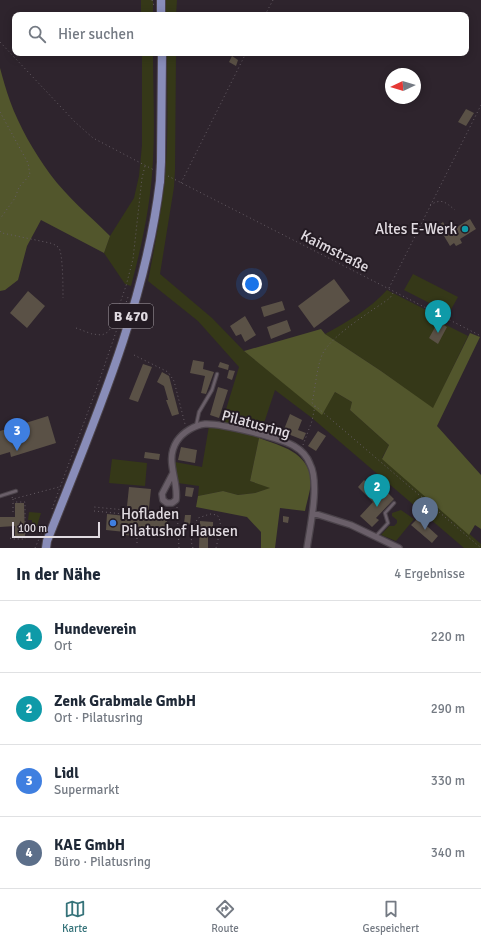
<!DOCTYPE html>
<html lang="de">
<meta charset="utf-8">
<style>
:root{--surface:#fff;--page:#f6f6f7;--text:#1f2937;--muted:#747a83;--line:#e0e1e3;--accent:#36737a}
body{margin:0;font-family:Signika,sans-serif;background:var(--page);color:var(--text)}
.compass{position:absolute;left:385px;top:68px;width:36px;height:36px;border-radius:50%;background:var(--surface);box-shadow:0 2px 10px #0003;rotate:266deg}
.scale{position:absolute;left:12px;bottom:10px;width:88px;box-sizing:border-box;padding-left:4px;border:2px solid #e1dbe1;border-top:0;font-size:11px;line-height:14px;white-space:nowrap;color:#e1dbe1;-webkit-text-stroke:3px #241b23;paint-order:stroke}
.you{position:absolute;left:252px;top:284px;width:14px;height:14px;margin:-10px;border:3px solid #fff;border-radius:50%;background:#1a73e8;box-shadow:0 0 0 6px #1a73e833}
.badge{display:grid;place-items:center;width:26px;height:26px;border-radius:50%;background:var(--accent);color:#fff;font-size:13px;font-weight:700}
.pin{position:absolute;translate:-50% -33px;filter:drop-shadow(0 1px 2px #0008)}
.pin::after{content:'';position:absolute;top:21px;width:14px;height:12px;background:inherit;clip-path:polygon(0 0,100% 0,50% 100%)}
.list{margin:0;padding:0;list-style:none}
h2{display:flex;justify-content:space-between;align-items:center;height:52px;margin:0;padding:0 16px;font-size:17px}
h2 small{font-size:13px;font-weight:400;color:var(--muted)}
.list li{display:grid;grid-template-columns:26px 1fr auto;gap:12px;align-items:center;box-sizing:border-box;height:72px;padding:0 16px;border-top:1px solid var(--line)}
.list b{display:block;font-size:15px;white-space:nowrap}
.list p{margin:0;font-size:13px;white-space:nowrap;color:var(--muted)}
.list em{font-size:13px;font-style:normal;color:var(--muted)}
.icon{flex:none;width:22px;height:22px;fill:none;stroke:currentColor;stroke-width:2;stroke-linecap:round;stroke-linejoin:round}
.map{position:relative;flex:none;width:481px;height:548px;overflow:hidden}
.search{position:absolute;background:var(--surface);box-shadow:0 2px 10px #0003;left:12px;right:12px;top:12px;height:44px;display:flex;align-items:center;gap:10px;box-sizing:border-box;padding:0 14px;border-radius:8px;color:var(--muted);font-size:15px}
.sheet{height:340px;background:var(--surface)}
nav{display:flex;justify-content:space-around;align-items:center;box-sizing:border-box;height:56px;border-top:1px solid var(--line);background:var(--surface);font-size:11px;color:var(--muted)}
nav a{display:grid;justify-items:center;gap:2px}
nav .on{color:var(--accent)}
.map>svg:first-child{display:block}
.green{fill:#353818}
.forest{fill:#52562c}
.building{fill:#5a5146}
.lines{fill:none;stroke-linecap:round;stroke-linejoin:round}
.lane-casing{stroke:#4b434a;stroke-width:4.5}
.street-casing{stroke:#4b434a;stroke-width:8}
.primary-casing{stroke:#4b434a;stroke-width:10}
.path{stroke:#665d65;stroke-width:1;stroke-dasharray:1 3;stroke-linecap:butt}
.lane{stroke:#6a5f69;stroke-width:2.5}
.street{stroke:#6a5f69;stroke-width:5.5}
.primary{stroke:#898db9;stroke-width:8}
.primary-bridge-casing{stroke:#4b434a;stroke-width:10;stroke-linecap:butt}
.primary-bridge{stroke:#898db9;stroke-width:8}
.culture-dot{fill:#0f9aa8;stroke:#241b23;stroke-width:1.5}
.shop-dot{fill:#3f7fe0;stroke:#241b23;stroke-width:1.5}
.labels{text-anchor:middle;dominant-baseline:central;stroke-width:4;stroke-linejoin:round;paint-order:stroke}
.shield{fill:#241b23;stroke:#a8a1a8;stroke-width:1}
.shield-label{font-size:14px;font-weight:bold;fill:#e1dbe1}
.poi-label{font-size:15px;fill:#e1dbe1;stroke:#241b23;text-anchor:end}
.street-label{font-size:15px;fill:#e1dbe1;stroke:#241b23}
</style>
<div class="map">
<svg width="481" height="548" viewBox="0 0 481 548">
<rect width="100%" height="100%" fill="#2e242d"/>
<!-- green -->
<path class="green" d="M141,0H153V15H141Z
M166,0H177L176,15H166Z
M142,53H153C153,88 155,124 153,160C151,203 142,245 131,286L125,284L104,253L110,236L134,198L139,176L142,145Z
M167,53H176L175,170L174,187L160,274L212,318L244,351L322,414L335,392L352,402L350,410L389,445L382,458L481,544V548H464L312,418L275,390L259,438L250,481L271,488L255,493L238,495L223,491L198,496L199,486L178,483L175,462L202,467L209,426L220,429L239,367L198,321L148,281C154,250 160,219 164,188C169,143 167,98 167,53Z
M413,274L458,297L449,313L404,290Z
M387,290L436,315L434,319L468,336L433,409L381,371L325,334C347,322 370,309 387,290Z
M112,459L147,463L145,486L109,483Z
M401,510L414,519L396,541L381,535L389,526H394L397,523V520L392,516V513Z
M29,512L41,513L36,529H32V520H28Z"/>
<!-- forest -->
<path class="forest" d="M0,68C3,79 6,90 10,101C19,126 34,152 50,174C67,197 90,216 110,236L104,253L41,220L27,246L18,280L5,290L0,291Z
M321,329L325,334L381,371L433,408L470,333L480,337L437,426L481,475V529L475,525L469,535L382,459L389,445L350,410L352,402L335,392L322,415L244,351Z
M259,438C281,446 308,452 311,480C311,489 307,501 305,511L280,508L275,548H261V532L247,517L196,507L198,496L223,491L238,495L255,493L270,488L250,481Z"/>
<!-- building -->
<path class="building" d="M232,56L238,60L236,66L229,62Z
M466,109L474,113L466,126L458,122Z
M470,219L476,229L460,239L462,243L456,246L454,243L450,246L438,226L443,222L449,232Z
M334,279L350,301L314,328L298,306Z
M28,291L45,306L27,328L10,313Z
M282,301L285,310L264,317L261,307Z
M245,316L256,335L245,342L241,334L236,336L230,326Z
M287,320L291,331L271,339L267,327Z
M438,322L447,327L438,344L429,338Z
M193,360L204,362L203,369L214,372L206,394L201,393L205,376L190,373Z
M220,362L229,365L228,370L218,367Z
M143,364L152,367L138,402L129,399Z
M229,370L235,371L232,380L227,378Z
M162,372L169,376L179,414L172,416L166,400H168L164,386L157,382Z
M218,387L228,390L219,418L210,415Z
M290,414L302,420L298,430L306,433L303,440L283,432Z
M48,416L56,443L11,457L10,452L0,455V431Z
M270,425L281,429L279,434L268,430Z
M318,431L326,436L316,451L308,446Z
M181,447L197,450L195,463L178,460Z
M145,452L160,454L159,460L144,458Z
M364,480L380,495L385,490L394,499L376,518L379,520L372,527L360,516L373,502L358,487Z
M129,487L151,489L148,518L167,520L166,536L146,534V537L124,535L125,532L106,530L107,514L126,516Z
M186,487L194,488L192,497L185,496Z
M15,503H24L25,537H15V526L0,527V517H15Z
M185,515H191L190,525L184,524Z
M283,516L289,517L288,523L283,522Z
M418,518L438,536L432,543L411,525Z
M200,521L213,522V534H208V548H199Z"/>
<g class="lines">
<defs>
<path id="lane" d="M196,426L199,412L212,390L217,374
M0,496L16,491
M376,536L388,523L385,513L394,503"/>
<path id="street" d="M173,473L162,494L163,500L167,503H172L176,500C179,480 164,461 177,441C183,432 195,425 205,424C220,423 281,438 294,446C301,450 307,456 310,464C320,483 310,527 307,548
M313,513L351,525L399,548"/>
<path id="primary" d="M161,0V15
M161,162L162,53
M46,548L47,541C93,424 145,307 160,181"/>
</defs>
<!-- lane casing -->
<use href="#lane" class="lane-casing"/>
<!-- street casing -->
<use href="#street" class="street-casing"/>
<!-- primary casing -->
<use href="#primary" class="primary-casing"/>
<!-- path -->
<path class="path" d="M152,0L154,6
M265,15L273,0
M0,42L75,122L93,138L154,170
M0,112L28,163L30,175L19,187L15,198L0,219
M168,176L481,336
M181,183L246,53
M430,205C442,198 445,202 455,210
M0,231L2,233L50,243C53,244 56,245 59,248C63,255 63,288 63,298
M389,288L481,105
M393,293L390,298C372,311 331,335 322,355C317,367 315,389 312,403L481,548
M76,328L92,334L102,335L108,332L112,326L126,286L133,259L142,178L145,166
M134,355L168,372L174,381L185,424
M303,445L312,421L315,406
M12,497L13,499L59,487
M13,499V515
M177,507L179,548
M52,509L96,390L128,297
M94,511L124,514L125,510L94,507
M10,538L12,539H25V502H13
M137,543V536
M35,548L43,530
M193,548C189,538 193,527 198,518L210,514L217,515C224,523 218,538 216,548"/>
<!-- lane -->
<use href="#lane" class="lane"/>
<!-- street -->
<use href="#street" class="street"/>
<!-- primary -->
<use href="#primary" class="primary"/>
<defs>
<path id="primary-bridge" d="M160,181L161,162"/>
</defs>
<!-- primary-bridge casing -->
<use href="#primary-bridge" class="primary-bridge-casing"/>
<!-- primary-bridge -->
<use href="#primary-bridge" class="primary-bridge"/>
</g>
<!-- markers -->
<circle class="culture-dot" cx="465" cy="229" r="4"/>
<circle class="shop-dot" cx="113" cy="523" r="4"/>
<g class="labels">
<!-- shield labels -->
<rect class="shield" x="109" y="304" width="44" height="24" rx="3"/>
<g class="shield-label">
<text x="131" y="316">B 470</text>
</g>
<!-- poi labels -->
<g class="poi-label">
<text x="457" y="229">Altes E-Werk</text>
<text x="121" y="514" text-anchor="start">Hofladen<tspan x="121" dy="17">Pilatushof Hausen</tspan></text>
</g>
<!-- street labels -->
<g class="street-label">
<text transform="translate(335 251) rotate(27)">Kaimstraße</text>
<text transform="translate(256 424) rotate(15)">Pilatusring</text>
</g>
</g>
</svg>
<svg class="compass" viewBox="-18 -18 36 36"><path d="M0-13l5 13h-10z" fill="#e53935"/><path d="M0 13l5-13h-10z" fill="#747a83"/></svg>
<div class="scale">100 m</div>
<div class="you"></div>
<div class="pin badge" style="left:438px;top:333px;background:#0f9aa8">1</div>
<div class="pin badge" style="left:377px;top:507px;background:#0f9aa8">2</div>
<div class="pin badge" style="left:17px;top:451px;background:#3f7fe0">3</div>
<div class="pin badge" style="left:425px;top:530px;background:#5c6f8a">4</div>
<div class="search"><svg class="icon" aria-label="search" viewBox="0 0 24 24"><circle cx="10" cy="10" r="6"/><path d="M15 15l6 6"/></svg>Hier suchen</div>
</div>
<section class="sheet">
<h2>In der Nähe<small>4 Ergebnisse</small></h2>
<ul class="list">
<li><span class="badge" style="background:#0f9aa8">1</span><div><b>Hundeverein</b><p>Ort</p></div><em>220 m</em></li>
<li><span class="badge" style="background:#0f9aa8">2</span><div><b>Zenk Grabmale GmbH</b><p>Ort · Pilatusring</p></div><em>290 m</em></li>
<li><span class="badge" style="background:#3f7fe0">3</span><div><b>Lidl</b><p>Supermarkt</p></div><em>330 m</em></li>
<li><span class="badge" style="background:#5c6f8a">4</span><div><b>KAE GmbH</b><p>Büro · Pilatusring</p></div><em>340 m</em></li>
</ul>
</section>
<nav>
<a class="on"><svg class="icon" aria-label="map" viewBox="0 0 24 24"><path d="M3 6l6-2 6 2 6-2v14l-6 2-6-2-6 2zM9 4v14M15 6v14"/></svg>Karte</a>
<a><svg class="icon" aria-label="directions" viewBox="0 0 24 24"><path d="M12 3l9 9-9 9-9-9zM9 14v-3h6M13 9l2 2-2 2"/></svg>Route</a>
<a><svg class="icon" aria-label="saved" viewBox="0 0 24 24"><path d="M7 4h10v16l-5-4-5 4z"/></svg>Gespeichert</a>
</nav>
